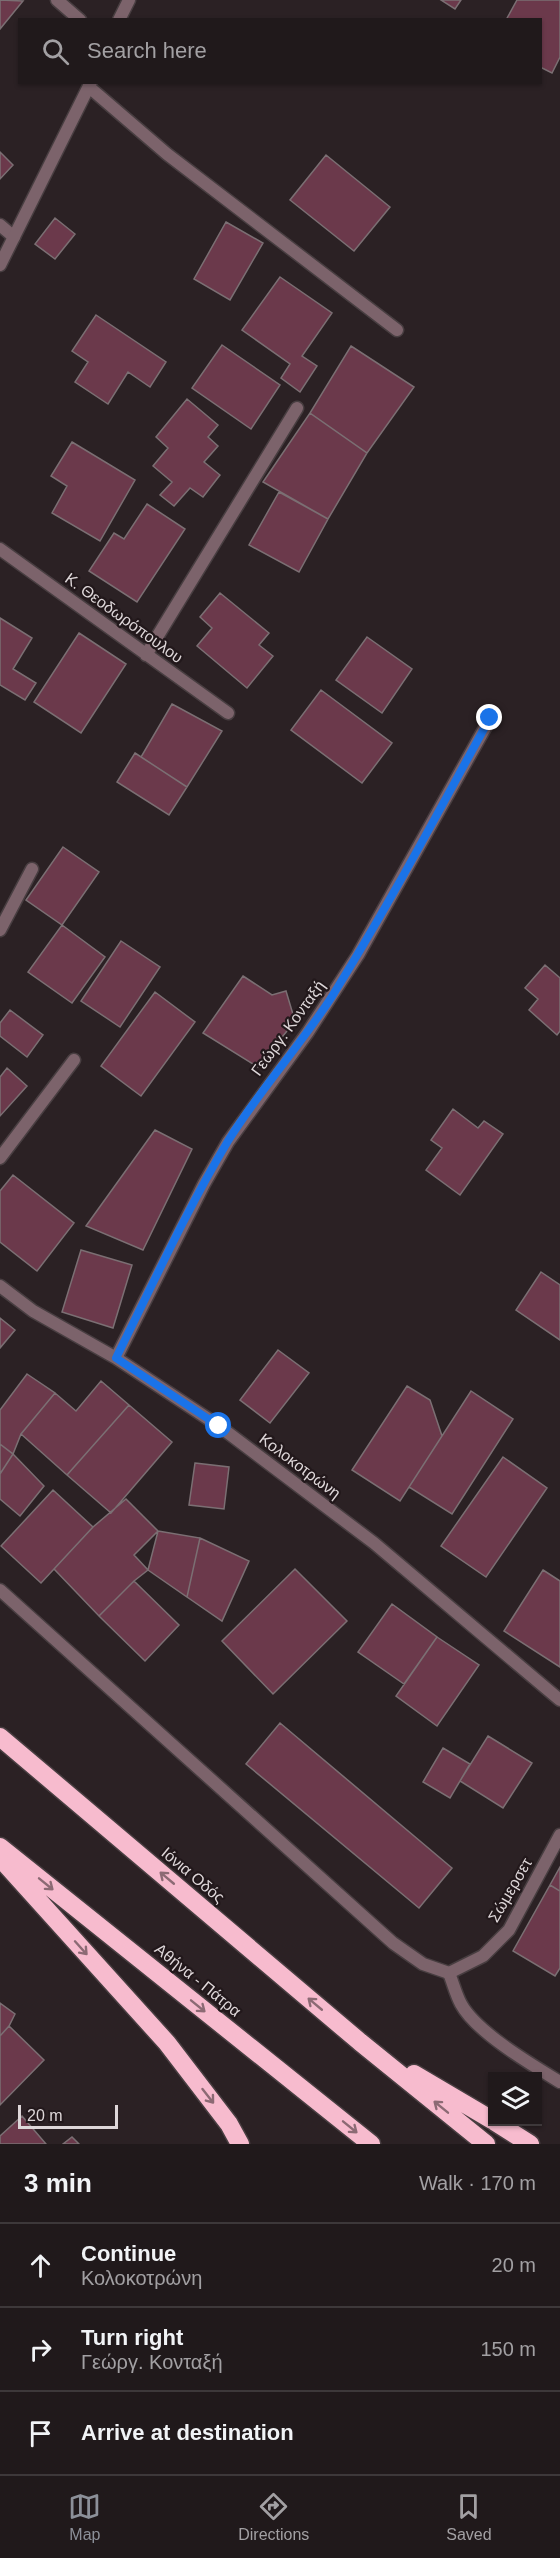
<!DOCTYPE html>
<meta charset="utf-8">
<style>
:root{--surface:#20191b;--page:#2d2628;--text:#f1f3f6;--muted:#a2a0a3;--line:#3d383a;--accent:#8c9099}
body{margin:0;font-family:Helvetica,sans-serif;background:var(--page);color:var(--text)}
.controls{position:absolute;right:18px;bottom:18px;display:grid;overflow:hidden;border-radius:0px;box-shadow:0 2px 4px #0004}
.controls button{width:54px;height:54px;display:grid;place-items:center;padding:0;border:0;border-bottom:2px solid var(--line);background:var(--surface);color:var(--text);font:30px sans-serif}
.scale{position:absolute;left:18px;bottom:15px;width:100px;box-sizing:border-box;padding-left:6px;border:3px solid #ded7d9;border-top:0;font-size:16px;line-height:21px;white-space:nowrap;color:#ded7d9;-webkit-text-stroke:4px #22181b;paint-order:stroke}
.stop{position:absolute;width:18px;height:18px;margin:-14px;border:4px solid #1a73e8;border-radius:50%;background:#fff}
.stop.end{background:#1a73e8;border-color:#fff;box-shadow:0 2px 6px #0008}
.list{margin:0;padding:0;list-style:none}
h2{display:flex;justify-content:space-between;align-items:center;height:78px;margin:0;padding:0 24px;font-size:26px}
h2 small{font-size:20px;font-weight:400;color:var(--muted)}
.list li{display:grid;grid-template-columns:39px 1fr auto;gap:18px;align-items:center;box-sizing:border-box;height:84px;padding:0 24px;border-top:2px solid var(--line)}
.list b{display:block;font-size:22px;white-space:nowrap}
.list p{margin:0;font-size:20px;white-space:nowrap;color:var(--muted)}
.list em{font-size:20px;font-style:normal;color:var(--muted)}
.icon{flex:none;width:33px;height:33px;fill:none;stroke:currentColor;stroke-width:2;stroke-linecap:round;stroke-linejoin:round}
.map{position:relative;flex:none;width:560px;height:2144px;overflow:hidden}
.search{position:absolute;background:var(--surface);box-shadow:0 2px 4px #0004;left:18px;right:18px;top:18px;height:66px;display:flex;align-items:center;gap:15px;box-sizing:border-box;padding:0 21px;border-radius:0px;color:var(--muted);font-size:22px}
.sheet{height:330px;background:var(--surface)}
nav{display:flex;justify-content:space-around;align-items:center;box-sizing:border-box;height:84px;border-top:2px solid var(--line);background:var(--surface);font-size:16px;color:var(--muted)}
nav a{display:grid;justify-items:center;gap:3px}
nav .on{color:var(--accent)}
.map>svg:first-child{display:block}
.building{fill:#6b394b;stroke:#7b6f73;stroke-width:1.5}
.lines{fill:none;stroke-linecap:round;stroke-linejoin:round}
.minor-casing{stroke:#483e41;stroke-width:15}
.tertiary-casing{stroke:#483e41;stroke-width:15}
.motorway-casing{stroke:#483e41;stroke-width:21}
.minor{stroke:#7c636b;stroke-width:12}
.tertiary{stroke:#7c636b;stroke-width:12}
.motorway{stroke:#f7bbce;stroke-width:18}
.oneway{stroke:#8c6a74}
.route{stroke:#1a73e8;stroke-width:8}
.labels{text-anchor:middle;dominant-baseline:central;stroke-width:4.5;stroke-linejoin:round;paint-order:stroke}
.street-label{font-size:16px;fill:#ded7d9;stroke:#22181b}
</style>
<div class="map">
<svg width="560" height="2144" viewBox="0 0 560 2144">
<rect width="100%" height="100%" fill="#2b2124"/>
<!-- building -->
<path class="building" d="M0,0L23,1L0,29Z
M441,0H461L455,9Z
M517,0H560V57L552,73L540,67V20H506Z
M0,152L13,165L0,179Z
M326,155L390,207L354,251L290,200Z
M55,218L75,234L55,259L35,244Z
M226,222L263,243L230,300L194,279Z
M280,277L332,313L302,356L317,366L300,392L281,378L290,364L242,330Z
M96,315L166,362L150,387L128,372L108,404L75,382L88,362L72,351Z
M222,345L280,385L251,429L192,388Z
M351,346L414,387L367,453L310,413Z
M187,399L218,425L208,437L218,446L204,462L220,475L203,497L190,488L174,506L160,495L172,482L153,466L168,448L156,437Z
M310,413L367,453L328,519L263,482Z
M72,442L135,480L100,541L52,513L67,486L51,476Z
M279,492L328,519L299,572L249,545Z
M147,504L185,529L137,602L89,571L114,533L124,539Z
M220,593L269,633L259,645L273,656L247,688L197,646L212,628L200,617Z
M0,618L32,638L13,669L36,683L25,700L0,685Z
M79,633L126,664L81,733L34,702Z
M367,637L412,669L382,713L336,680Z
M321,690L392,743L362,783L291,730Z
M172,704L222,731L187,787L141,757Z
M135,753L187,787L169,815L117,782Z
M63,847L99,872L62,925L26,900Z
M62,925L105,957L72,1003L28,972Z
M121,941L160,967L120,1027L81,1001Z
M545,965L560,978V1031L557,1035L529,1010L538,999L525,988Z
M243,976L272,995L286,991L295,1021L258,1067L203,1033Z
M155,992L195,1022L141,1096L101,1066Z
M10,1010L43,1035L27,1057L0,1036V1023Z
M7,1068L27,1086L0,1116V1077Z
M453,1109L478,1128L484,1121L503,1134L460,1195L426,1170L442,1148L431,1140Z
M155,1130L192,1149L143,1250L86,1226Z
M13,1175L74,1223L37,1271L0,1242V1191Z
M81,1250L132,1265L113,1328L62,1312Z
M541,1272L560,1285V1340L516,1310Z
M0,1318L15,1330L0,1348Z
M278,1350L309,1373L270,1423L240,1400Z
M27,1374L55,1393L21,1434L13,1454L0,1444V1410Z
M101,1381L129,1405L67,1475L21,1434L55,1393L76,1411Z
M407,1386L430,1400L442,1436L400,1501L352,1470Z
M471,1391L513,1419L452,1514L409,1487Z
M129,1405L172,1442L111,1513L67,1475Z
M0,1444L13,1454L0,1474Z
M13,1454L44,1486L20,1516L0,1499V1474Z
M503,1457L547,1488L486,1577L441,1546Z
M195,1463L229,1467L224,1509L189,1505Z
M53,1490L93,1527L41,1583L1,1546Z
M126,1499L158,1531L134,1555L148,1570L134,1581L99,1616L54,1569L93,1527Z
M158,1531L200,1538L187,1597L148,1570Z
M200,1538L249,1561L222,1621L187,1597Z
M295,1569L347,1621L273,1694L222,1641Z
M543,1570L560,1581V1667L504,1631Z
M134,1581L179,1625L145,1661L99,1616Z
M392,1604L437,1637L404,1684L358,1652Z
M437,1637L479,1665L437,1726L396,1696Z
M280,1723L452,1868L419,1908L246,1764Z
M488,1736L532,1763L503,1808L460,1781Z
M443,1748L470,1764L450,1798L423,1782Z
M560,1867V1891L550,1885Z
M550,1885L560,1891V1968L555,1976L513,1951Z
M0,2003L15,2014L9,2026L0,2036Z
M9,2026L44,2060L0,2105V2036Z
M22,2116L46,2144H0V2136Z
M72,2137L79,2144H63Z"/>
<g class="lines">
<defs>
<path id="minor" d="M57,0L80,20
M89,87L167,154L397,330
M0,225L14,237
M0,549L228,713
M146,655L297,408
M0,930L32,869
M0,1158L74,1060
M0,1286L33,1311L116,1358L219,1426L374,1543L560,1700
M116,1358L204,1184L228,1142L308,1032L358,955L490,719
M449,1973C453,1983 456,1995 461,2004C476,2032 532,2065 560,2082"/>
<path id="tertiary" d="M119,20L129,0
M0,265L91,82
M0,1590L393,1943L423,1964L449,1973L483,1956L509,1930L560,1835"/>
<path id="motorway" d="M0,1737L360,2042L486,2144
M0,1847L371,2144
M1,1859L167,2043L229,2124L240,2144
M414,2074L492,2120
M495,2122L530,2144"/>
</defs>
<!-- minor casing -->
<use href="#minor" class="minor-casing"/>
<!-- tertiary casing -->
<use href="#tertiary" class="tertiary-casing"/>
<!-- motorway casing -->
<use href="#motorway" class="motorway-casing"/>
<!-- minor -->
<use href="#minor" class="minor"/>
<!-- tertiary -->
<use href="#tertiary" class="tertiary"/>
<!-- motorway -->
<use href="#motorway" class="motorway"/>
</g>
<!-- one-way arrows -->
<defs><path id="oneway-shaft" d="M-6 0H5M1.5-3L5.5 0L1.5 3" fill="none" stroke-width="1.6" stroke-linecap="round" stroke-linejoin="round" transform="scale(1.5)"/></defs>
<g class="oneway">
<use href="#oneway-shaft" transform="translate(167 1878) rotate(-140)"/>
<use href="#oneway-shaft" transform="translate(46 1884) rotate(39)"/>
<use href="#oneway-shaft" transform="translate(81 1948) rotate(48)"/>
<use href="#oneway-shaft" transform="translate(315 2004) rotate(-140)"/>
<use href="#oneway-shaft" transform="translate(198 2006) rotate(39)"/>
<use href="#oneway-shaft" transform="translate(208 2096) rotate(52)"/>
<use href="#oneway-shaft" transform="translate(441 2107) rotate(-141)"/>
<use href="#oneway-shaft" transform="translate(350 2127) rotate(39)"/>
</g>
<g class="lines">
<!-- route -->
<path class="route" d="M219,1426L116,1358C152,1286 186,1211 228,1141C259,1091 299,1047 331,998C388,907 438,812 490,718"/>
</g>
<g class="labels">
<!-- street labels -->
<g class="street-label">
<text transform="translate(124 618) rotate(36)">Κ. Θεοδωρόπουλου</text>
<text transform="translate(288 1028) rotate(-54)">Γεώργ. Κονταξή</text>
<text transform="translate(300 1466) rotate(37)">Κολοκοτρώνη</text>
<text transform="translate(193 1875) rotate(40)">Ιόνια Οδός</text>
<text transform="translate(510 1890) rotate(-60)">Σώμερσετ</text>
<text transform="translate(198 1980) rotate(39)">Αθήνα - Πάτρα</text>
</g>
</g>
</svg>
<div class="controls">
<button><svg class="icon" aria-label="layers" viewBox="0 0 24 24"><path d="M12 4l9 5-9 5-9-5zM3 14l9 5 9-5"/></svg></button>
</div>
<div class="scale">20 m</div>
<div class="stop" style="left:219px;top:1426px"></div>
<div class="stop end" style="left:490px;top:718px"></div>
<div class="search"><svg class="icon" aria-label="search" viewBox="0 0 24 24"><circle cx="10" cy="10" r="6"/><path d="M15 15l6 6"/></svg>Search here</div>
</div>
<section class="sheet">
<h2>3 min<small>Walk · 170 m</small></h2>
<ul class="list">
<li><svg class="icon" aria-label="ahead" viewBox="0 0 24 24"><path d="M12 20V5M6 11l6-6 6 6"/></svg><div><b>Continue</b><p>Κολοκοτρώνη</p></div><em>20 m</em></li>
<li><svg class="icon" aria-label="right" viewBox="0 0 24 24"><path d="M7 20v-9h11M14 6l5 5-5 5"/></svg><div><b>Turn right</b><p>Γεώργ. Κονταξή</p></div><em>150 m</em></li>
<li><svg class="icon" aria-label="arrive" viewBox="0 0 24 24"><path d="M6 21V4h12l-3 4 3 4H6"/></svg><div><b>Arrive at destination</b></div></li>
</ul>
</section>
<nav>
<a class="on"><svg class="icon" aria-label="map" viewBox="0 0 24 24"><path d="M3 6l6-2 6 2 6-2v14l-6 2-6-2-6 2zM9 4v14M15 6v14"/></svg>Map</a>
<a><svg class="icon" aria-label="directions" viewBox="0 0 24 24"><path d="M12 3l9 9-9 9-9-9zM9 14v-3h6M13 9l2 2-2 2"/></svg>Directions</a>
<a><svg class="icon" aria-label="saved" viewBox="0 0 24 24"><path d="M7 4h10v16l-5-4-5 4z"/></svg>Saved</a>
</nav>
